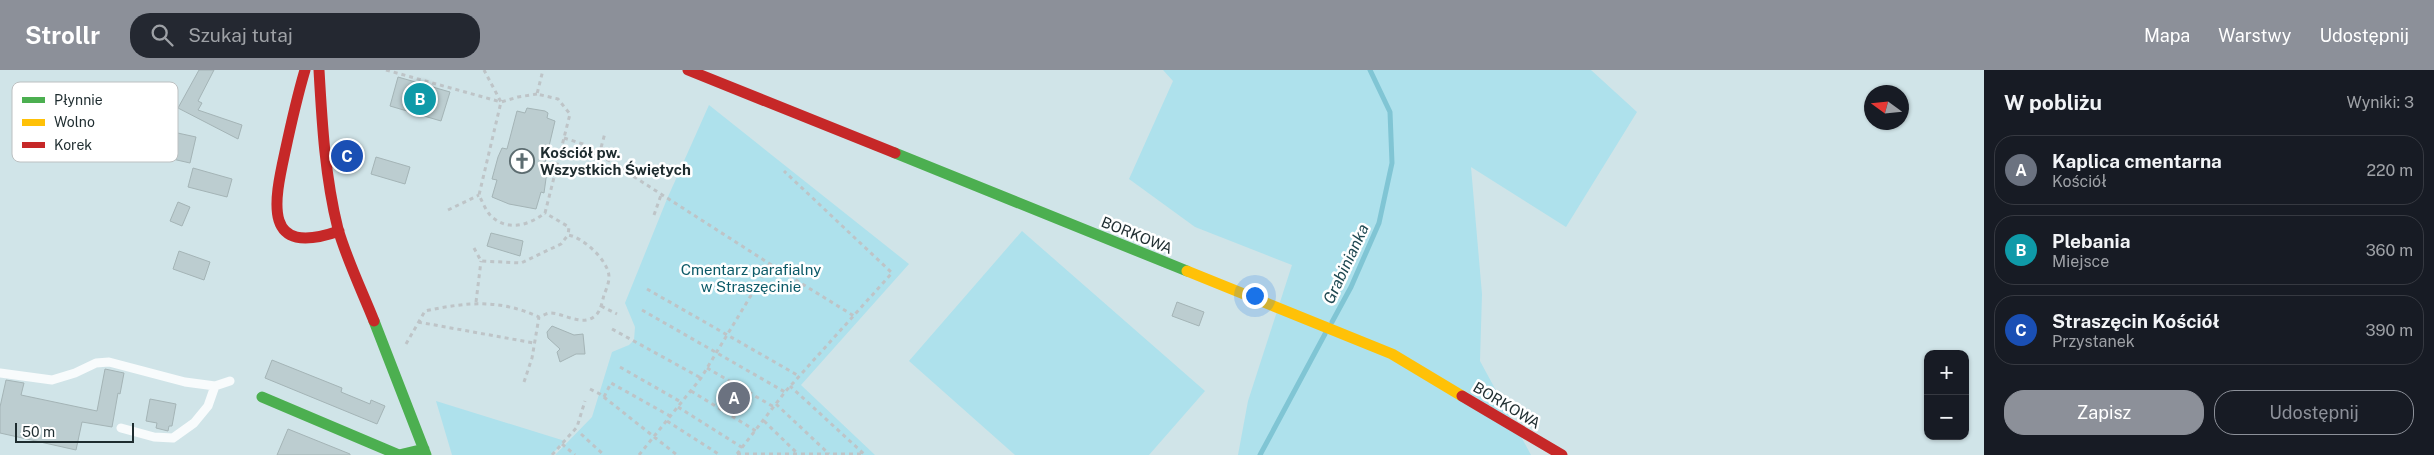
<!DOCTYPE html>
<html lang="pl">
<meta charset="utf-8">
<style>
:root{--surface:#171b24;--page:#242831;--text:#f1f3f6;--muted:#9ea1a6;--line:#363941;--accent:#8c9099}
body{margin:0;font-family:"Public Sans",sans-serif;background:var(--page);color:var(--text)}
.controls{position:absolute;right:15px;bottom:15px;display:grid;overflow:hidden;border-radius:10px;box-shadow:0 1px 4px #0004}
.controls button{width:45px;height:45px;display:grid;place-items:center;padding:0;border:0;border-bottom:1px solid var(--line);background:var(--surface);color:var(--text);font:25px sans-serif}
.compass{position:absolute;left:1864px;top:15px;width:45px;height:45px;border-radius:50%;background:var(--surface);box-shadow:0 1px 4px #0004;rotate:285deg}
.scale{position:absolute;left:15px;bottom:12px;width:119px;box-sizing:border-box;padding-left:5px;border:2px solid #1e2c2f;border-top:0;font-size:14px;line-height:18px;white-space:nowrap;color:#1e2c2f;-webkit-text-stroke:4px #fff;paint-order:stroke}
.you{position:absolute;left:1254px;top:225px;width:18px;height:18px;margin:-12px;border:4px solid #fff;border-radius:50%;background:#1a73e8;box-shadow:0 0 0 8px #1a73e833}
.badge{display:grid;place-items:center;width:32px;height:32px;border-radius:50%;background:var(--accent);color:#fff;font-size:16px;font-weight:700}
.pin{position:absolute;translate:-50% -50%;border:2px solid #fff;box-shadow:0 1px 5px #0006}
.list{margin:0;padding:0;list-style:none}
h2{display:flex;justify-content:space-between;align-items:center;height:65px;margin:0;padding:0 20px;font-size:21px}
h2 small{font-size:16px;font-weight:400;color:var(--muted)}
.list li{display:grid;grid-template-columns:32px 1fr auto;gap:15px;align-items:center;box-sizing:border-box;height:70px;margin:0 10px 10px;padding:0 10px;border:1px solid var(--line);border-radius:20px}
.list b{display:block;font-size:19px;white-space:nowrap}
.list p{margin:0;font-size:16px;white-space:nowrap;color:var(--muted)}
.list em{font-size:16px;font-style:normal;color:var(--muted)}
.actions{display:flex;gap:10px;padding:15px 20px}
.actions a{flex:1;padding:11px 0;border:1px solid var(--accent);border-radius:20px;text-align:center;font-size:18px;color:var(--accent)}
.actions .main{background:var(--accent);color:#fff}
.icon{flex:none;width:28px;height:28px;fill:none;stroke:currentColor;stroke-width:2;stroke-linecap:round;stroke-linejoin:round}
.map{position:relative;flex:none;width:1984px;height:385px;overflow:hidden}
header{display:flex;align-items:center;gap:30px;box-sizing:border-box;height:70px;padding:0 25px;background:var(--accent);color:#fff}
header strong{font-size:24px}
nav{display:flex;gap:28px;margin-inline-start:auto;font-size:18px}
.search{width:350px;height:45px;background:var(--page);display:flex;align-items:center;gap:12px;box-sizing:border-box;padding:0 18px;border-radius:20px;color:var(--muted);font-size:19px}
main{display:flex}
aside{flex:1;background:var(--surface)}
.map>svg:first-child{display:block}
.green{fill:#aee1ec}
.lines{fill:none;stroke-linecap:round;stroke-linejoin:round}
.stream{stroke:#80c5d4;stroke-width:5}
.building{fill:#bccdd0;stroke:#a4b4b6}
.path{stroke:#bec4c7;stroke-width:3;stroke-dasharray:4 4;stroke-linecap:butt}
.lane{stroke:#f8fbfc;stroke-width:9}
.fast{stroke:#4caf50;stroke-width:11}
.slow{stroke:#ffc107;stroke-width:11}
.jam{stroke:#c62828;stroke-width:11}
.labels{text-anchor:middle;dominant-baseline:central;stroke-width:5;stroke-linejoin:round;paint-order:stroke}
.poi-label{font-size:15px;font-weight:bold;fill:#1e2c2f;stroke:#fff;text-anchor:start}
.street-label{font-size:15px;fill:#1e2c2f;stroke:#fff}
.park-label{font-size:15px;fill:#0c5a68;stroke:#fff}
.water-label{font-size:16px;font-style:italic;fill:#1f4851;stroke:#fff}
.key{fill:#fff;stroke:#bcc0c1;stroke-width:1}
.key-label{font-size:14px;fill:#1e2c2f}
</style>
<header>
<strong>Strollr</strong>
<div class="search"><svg class="icon" aria-label="search" viewBox="0 0 24 24"><circle cx="10" cy="10" r="6"/><path d="M15 15l6 6"/></svg>Szukaj tutaj</div>
<nav><a>Mapa</a><a>Warstwy</a><a>Udostępnij</a></nav>
</header>
<main>
<div class="map">
<svg width="1984" height="385" viewBox="0 0 1984 385">
<rect width="100%" height="100%" fill="#d0e4e8"/>
<!-- green -->
<path class="green" d="M1163,0H1591L1637,42L1566,157L1471,97L1482,224L1480,291L1531,385H1238L1248,331L1292,195L1195,157L1129,109L1173,11Z
M709,35L909,194L801,315L875,385H555L592,347L612,282L629,275L634,270L635,257L625,233L667,129Z
M1022,161L1205,321L1149,385H1015L909,291Z
M436,331L565,371L551,385H452Z"/>
<g class="lines">
<!-- stream -->
<path class="stream" d="M1332,252L1351,217L1379,153L1392,93L1390,42L1370,0
M1260,385L1325,264"/>
</g>
<!-- building -->
<path class="building" d="M199,0H214L198,31L202,33L198,40L242,55L238,69L178,38Z
M398,7L450,22L441,51L390,36Z
M527,38L545,41L548,43L547,48L555,51L545,93L548,94L544,123L541,122L536,139L509,134L492,127L497,110L492,109L498,87L502,78L507,79L517,41L525,43Z
M173,62L196,67L190,93L168,88Z
M376,87L410,97L405,114L371,104Z
M193,98L232,109L227,127L188,117Z
M178,132L190,137L182,156L170,151Z
M491,163L523,171L520,186L487,176Z
M179,181L210,192L204,210L173,199Z
M1177,232L1204,242L1199,256L1172,246Z
M552,256L574,265L583,264L585,284H576L560,292L557,282L560,279L548,268L547,262Z
M272,290L342,318L341,322L370,334L371,330L385,336L377,354L265,308Z
M105,299L124,303L120,324L118,323L112,357L82,352L76,380L0,363V337L6,310L24,313L21,325L97,341Z
M724,314L751,330L743,343L726,336L728,333L717,327Z
M150,329L176,334L172,356H169L168,361L156,358L157,353L146,351Z
M288,359L350,384V385H277Z"/>
<g class="lines">
<!-- path -->
<path class="path" d="M386,0L501,32L484,0
M537,24L518,27L501,32L479,125C482,131 486,141 491,146C508,162 529,155 545,143L570,44L558,29L537,24L543,0
M564,68L583,74L770,194L854,246
M599,85L605,63
M448,140L479,125
M654,145L661,125
M474,178L481,191L521,193L561,174L568,165
M647,219L799,306
M476,232L481,191
M601,236L617,244
M642,240L785,322
M418,252L534,273
M612,259L701,308
M406,274L425,241C466,232 500,229 539,247
M620,297L681,332
M707,298L774,337
M524,312L532,288L539,247C542,246 547,243 550,243C564,243 582,257 595,246C601,241 602,232 604,225C606,220 609,213 609,207C609,191 583,167 568,165L569,157L545,143
M590,319L600,324L677,385
M691,321L756,361
M604,327L611,313L670,346
M776,334L829,384
M678,337L743,378
M667,351L720,385
M764,351L798,384
M581,364L604,385
M562,374L575,385
M737,384L785,322L892,203L784,101
M737,384H864L790,316
M552,385L577,357L585,331
M639,385L701,308L770,194"/>
<!-- lane -->
<path class="lane" d="M0,303L52,310L75,303L96,293L109,292L185,312L215,316L230,311
M121,358L154,367L173,368L194,353L208,336L215,316"/>
<!-- fast -->
<path class="fast" d="M895,83L1187,201
M374,251L426,385
M262,327L399,385L424,379"/>
<!-- slow -->
<path class="slow" d="M1187,201L1392,284L1462,326"/>
<!-- jam -->
<path class="jam" d="M305,0C297,27 291,54 285,82C274,132 262,188 339,161
M319,0C322,53 325,107 338,159C347,190 362,221 374,251
M688,0L895,83
M1462,326L1562,385"/>
</g>
<!-- icons -->
<defs>
<symbol id="church-ring" viewBox="-11 -11 22 22"><circle r="9.5" fill="#fff" stroke="#5c6c70" stroke-width="1.5"/><path d="M-1.2-6h2.4v3.5h3.3v2.4h-3.3V6h-2.4V-.1h-3.3v-2.4h3.3Z" fill="#5c6c70"/></symbol>
</defs>
<g fill-rule="evenodd">
<use href="#church-ring" x="508" y="77" width="28" height="28"/>
</g>
<g class="labels">
<!-- poi labels -->
<g class="poi-label">
<text x="540" y="82">Kościół pw.<tspan x="540" dy="17">Wszystkich Świętych</tspan></text>
</g>
<!-- street labels -->
<g class="street-label">
<text transform="translate(1137 165) rotate(22)">BORKOWA</text>
<text transform="translate(1507 335) rotate(31)">BORKOWA</text>
</g>
<!-- park labels -->
<g class="park-label">
<text x="751" y="199">Cmentarz parafialny<tspan x="751" dy="17">w Straszęcinie</tspan></text>
</g>
<!-- water labels -->
<g class="water-label">
<text transform="translate(1346 194) rotate(-65)">Grabinianka</text>
</g>
</g>
<!-- legend -->
<rect x="12" y="12" width="166" height="80" rx="8" class="key"/>
<rect x="22" y="27" width="23" height="6" fill="#4caf50"/>
<rect x="22" y="49" width="23" height="7" fill="#ffc107"/>
<rect x="22" y="72" width="23" height="6" fill="#c62828"/>
<g class="key-label">
<text x="54" y="35">Płynnie</text>
<text x="54" y="57">Wolno</text>
<text x="54" y="80">Korek</text>
</g>
</svg>
<div class="controls">
<button>+</button>
<button>−</button>
</div>
<svg class="compass" viewBox="-18 -18 36 36"><path d="M0-13l5 13h-10z" fill="#e53935"/><path d="M0 13l5-13h-10z" fill="#9ea1a6"/></svg>
<div class="scale">50 m</div>
<div class="you"></div>
<div class="pin badge" style="left:734px;top:328px;background:#6b7280">A</div>
<div class="pin badge" style="left:420px;top:29px;background:#0f9aa8">B</div>
<div class="pin badge" style="left:347px;top:86px;background:#1a4fb4">C</div>
</div>
<aside>
<h2>W pobliżu<small>Wyniki: 3</small></h2>
<ul class="list">
<li><span class="badge" style="background:#6b7280">A</span><div><b>Kaplica cmentarna</b><p>Kościół</p></div><em>220 m</em></li>
<li><span class="badge" style="background:#0f9aa8">B</span><div><b>Plebania</b><p>Miejsce</p></div><em>360 m</em></li>
<li><span class="badge" style="background:#1a4fb4">C</span><div><b>Straszęcin Kościół</b><p>Przystanek</p></div><em>390 m</em></li>
</ul>
<div class="actions"><a class="main">Zapisz</a><a>Udostępnij</a></div>
</aside>
</main>
